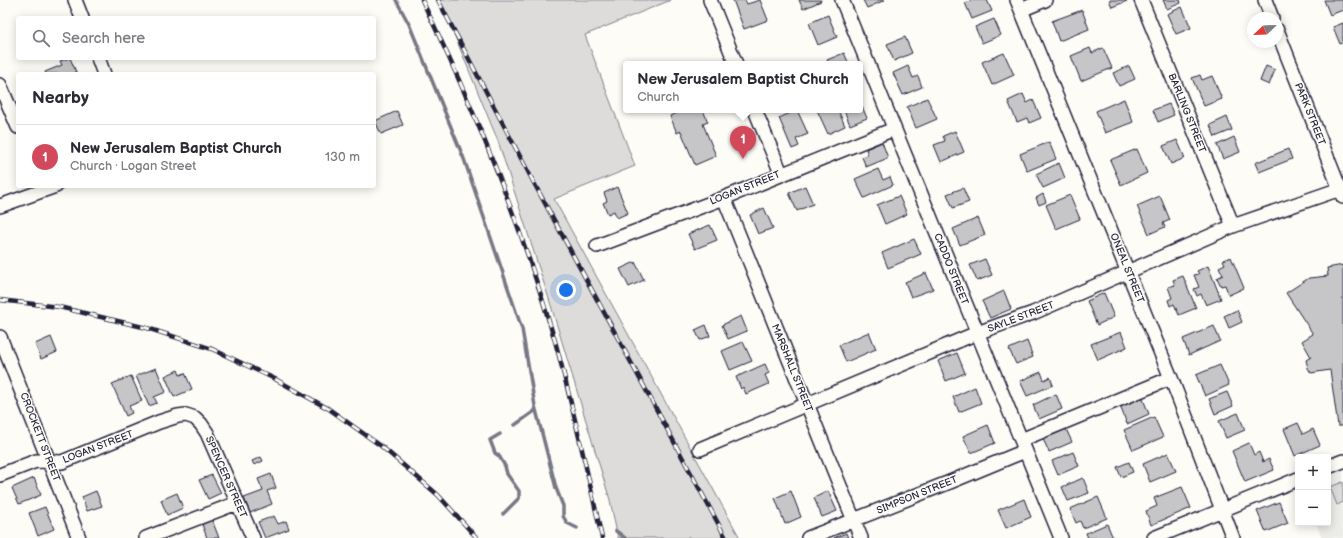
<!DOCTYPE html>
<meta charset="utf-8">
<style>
:root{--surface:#fff;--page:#f7f7f7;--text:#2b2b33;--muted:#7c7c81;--line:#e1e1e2;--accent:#d1495b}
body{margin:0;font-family:"Balsamiq Sans",sans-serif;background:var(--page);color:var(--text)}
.controls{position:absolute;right:12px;bottom:12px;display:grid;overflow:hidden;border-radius:4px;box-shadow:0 2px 10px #0003}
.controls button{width:36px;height:36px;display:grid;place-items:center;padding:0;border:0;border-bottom:1px solid var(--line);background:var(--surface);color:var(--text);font:20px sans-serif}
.compass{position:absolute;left:1247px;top:12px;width:36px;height:36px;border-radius:50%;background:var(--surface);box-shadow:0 2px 10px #0003;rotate:247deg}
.you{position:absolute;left:566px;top:290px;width:14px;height:14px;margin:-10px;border:3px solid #fff;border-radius:50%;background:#1a73e8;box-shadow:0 0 0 6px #1a73e833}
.badge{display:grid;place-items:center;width:26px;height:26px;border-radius:50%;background:var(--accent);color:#fff;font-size:13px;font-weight:700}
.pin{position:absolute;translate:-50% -33px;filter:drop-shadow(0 1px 2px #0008)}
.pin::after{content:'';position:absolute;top:21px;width:14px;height:12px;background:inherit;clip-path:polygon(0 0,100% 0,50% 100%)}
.popup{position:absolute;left:623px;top:61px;width:240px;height:52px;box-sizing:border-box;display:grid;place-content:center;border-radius:4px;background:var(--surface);filter:drop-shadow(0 1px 3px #0005);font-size:13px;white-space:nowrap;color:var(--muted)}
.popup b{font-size:15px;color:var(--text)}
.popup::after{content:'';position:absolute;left:50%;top:100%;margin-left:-8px;border:8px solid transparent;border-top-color:var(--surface)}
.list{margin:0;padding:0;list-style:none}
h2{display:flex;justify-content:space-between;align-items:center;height:52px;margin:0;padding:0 16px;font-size:17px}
h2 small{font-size:13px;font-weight:400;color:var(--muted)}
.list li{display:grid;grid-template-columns:26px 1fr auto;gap:12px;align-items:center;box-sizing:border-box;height:64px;padding:0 16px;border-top:1px solid var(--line)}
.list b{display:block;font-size:15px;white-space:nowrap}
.list p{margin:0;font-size:13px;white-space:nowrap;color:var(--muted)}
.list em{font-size:13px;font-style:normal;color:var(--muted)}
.icon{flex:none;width:22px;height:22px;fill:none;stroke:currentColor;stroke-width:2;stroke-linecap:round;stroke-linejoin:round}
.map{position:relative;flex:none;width:1343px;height:538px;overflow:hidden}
.search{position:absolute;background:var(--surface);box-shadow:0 2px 10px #0003;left:16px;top:16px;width:360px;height:44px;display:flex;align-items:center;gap:10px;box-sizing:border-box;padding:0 14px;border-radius:4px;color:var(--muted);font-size:15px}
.panel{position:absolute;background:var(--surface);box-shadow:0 2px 10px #0003;left:16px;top:72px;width:360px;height:116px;border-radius:4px}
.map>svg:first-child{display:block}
.built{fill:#ecece9}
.green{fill:#dddcdb;stroke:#807f8b}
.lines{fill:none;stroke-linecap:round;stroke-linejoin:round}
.stream{stroke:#787885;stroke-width:3.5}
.building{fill:#c6c6c8;stroke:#22223b}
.minor-casing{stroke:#22223b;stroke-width:16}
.minor{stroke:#fdfcf7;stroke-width:13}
.rail-casing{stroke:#22223b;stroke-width:4.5}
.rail{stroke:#fdfcf7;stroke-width:3;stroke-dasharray:9;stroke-linecap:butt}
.labels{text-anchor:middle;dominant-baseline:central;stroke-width:3;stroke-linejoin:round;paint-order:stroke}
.street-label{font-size:10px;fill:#22223b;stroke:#fdfcf7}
</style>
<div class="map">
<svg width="1343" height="538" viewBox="0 0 1343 538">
<rect width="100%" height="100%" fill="#fdfcf7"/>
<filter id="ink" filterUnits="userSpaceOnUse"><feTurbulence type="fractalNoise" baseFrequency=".025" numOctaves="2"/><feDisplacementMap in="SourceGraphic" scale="8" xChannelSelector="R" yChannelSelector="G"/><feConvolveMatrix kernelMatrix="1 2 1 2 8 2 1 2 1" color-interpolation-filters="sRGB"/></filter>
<g filter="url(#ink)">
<!-- built -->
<path class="built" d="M1343,470V538H1322L1316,523H1328V476Z"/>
<!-- green -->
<path class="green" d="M440,0H671L585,35L635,166L554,199L740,538H618L610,500L549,299L498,141Z
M1343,482V502L1337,505L1330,487Z"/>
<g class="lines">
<!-- stream -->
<path class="stream" d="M396,0L409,24L464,159L522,329L535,406L556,488L563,506V516L567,523L577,528
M515,425L536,410
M500,434L490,440L495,453L499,456L505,466L507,474L519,491V498L503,514
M616,531L625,538"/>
</g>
<!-- building -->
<path class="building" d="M733,0H745L747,4L760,0L768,20L744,29Z
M799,0H821V1L803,9Z
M863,0H885L867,8Z
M972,0H987L992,11L972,19L965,3Z
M1109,0H1126L1127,1L1112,7Z
M1163,0H1180L1181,3L1167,9Z
M1324,0H1343V10L1330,15Z
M1182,7L1191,28L1176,34L1167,14Z
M1082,10L1089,29L1059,41L1052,21Z
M828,15L837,37L818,45L809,23Z
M994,19L1001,35L982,43L975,27Z
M1343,23V42L1340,44L1333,27Z
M905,37L912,53L894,61L887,44Z
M1090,48L1092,53L1103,48L1112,68L1081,81L1071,56Z
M844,53L849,64H829L827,60Z
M1004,53L1014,75L992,85L982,62Z
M69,58H70L77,74H46L45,72L62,65L60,61Z
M908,66L913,78L918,76L922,87L903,95L893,73Z
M1129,66L1135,79L1119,86L1113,73Z
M1266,66L1275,70L1269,85L1260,81Z
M1200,75L1202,80L1212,76L1222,99L1204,106L1192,78Z
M1023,94L1027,103L1033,100L1041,118L1029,123L1027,118L1017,122L1008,101Z
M927,98L937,119L916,128L907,107Z
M1124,99L1133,122L1105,133L1096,111Z
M860,102L867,118L850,125L844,110H860Z
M1169,104L1174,115L1158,122L1153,110Z
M684,110H703L708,122L703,124L716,156L695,165L681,131L677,133L670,116Z
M797,110L808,134L796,139L799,146L792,149L779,118Z
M817,110H838L845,126L828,134Z
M397,111L403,125L381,134L375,121Z
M1227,117L1232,130L1215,137L1210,125Z
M955,131L964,152L941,162L934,145L945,141L943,136Z
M1234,137L1240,152L1223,159L1217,145Z
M1177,140L1185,158L1171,164L1163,146Z
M882,142L888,158L866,167L862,157L868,155L866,149Z
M1049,142L1056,159L1027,171L1020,154Z
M1137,149L1147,173L1121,185L1110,160Z
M1288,149L1292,159L1259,172L1255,163Z
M1059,163L1065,178L1043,188L1036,174Z
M878,169L883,180L890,177L893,185L864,198L855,179Z
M805,186L813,204L797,211L789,193Z
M617,187L628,213L617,218L614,211L608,214L603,203L607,201L604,193Z
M963,188L969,202L953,208L947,194Z
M1043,194L1046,202L1039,205L1036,198Z
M1070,195L1080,219L1056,229L1046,205Z
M899,196L907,214L885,224L877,205Z
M1160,196L1170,220L1163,223L1165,227L1149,234L1137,206Z
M764,208L773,228L758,234L750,215Z
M978,218L985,235L960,245L953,229Z
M710,225L717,240L695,249L688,234Z
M914,239L921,254L888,268L882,253Z
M1231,257L1244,288L1229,295L1225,285L1221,286L1217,278L1223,275L1219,267L1225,264L1223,260Z
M985,259L992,275L977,281L970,265Z
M635,262L644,280L629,287L620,269Z
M1343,265V426H1338L1330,370L1311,373L1308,368L1306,360L1311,357L1302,341L1313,334L1286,293L1309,278L1328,276L1327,268Z
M1208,266L1221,299L1206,305L1201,294L1197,296L1194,289L1199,287L1194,275L1199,274L1197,271Z
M926,273L933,289L911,297L905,282Z
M1183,276L1196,308L1179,315L1174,304L1170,306L1168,300L1172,298L1168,287L1175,285L1173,280Z
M1004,291L1011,309L990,318L982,301Z
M1104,293L1114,317L1097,325L1087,301Z
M1237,310L1242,322L1229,328L1224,316Z
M741,316L747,331L728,339L722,325Z
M706,325L710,336L700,340L695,330Z
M1214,326L1220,341L1189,355L1183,339Z
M869,332L876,349L846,362L839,345Z
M1121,332L1127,347L1098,360L1091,344Z
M51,337L57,352L41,359L35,344Z
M1027,341L1033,357L1016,364L1009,349Z
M743,342L752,361L730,370L722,351Z
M957,353L965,373L946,381L938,361Z
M765,364L769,373L765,375L769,384L746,394L743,387L741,389L736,377Z
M1220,365L1229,385L1205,396L1196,375Z
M156,368L166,392L154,397L157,403L149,406L136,376Z
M178,370L180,375L185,373L192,389L174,397L165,376Z
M1041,372L1044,380L1050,377L1053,385L1027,396L1020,381Z
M131,376L142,401L129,406L132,413L126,416L112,384Z
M975,387L981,403L959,412L953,397Z
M1227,392L1233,406L1215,414L1209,399Z
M1056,394L1062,409L1039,419L1033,405Z
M1141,394L1149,414L1127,424L1119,403Z
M1238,413L1245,430L1226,438L1219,421Z
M1154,417L1163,437L1133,450L1124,430Z
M1298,423L1303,434L1313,429L1320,445L1295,456L1284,429Z
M988,425L995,443L971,453L963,436Z
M1066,429L1072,442L1049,452L1043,439Z
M1249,443L1254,455L1259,452L1263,462L1269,459L1274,470L1245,482L1232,451Z
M1073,452L1079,466L1058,475L1052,461Z
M1168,453L1176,471L1150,482L1143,464Z
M261,457L263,461L254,465L252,461Z
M1129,462L1133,472L1121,477L1117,467Z
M271,474L276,488L267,491L272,504L250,513L244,498L263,491L258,479Z
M212,475L221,493L208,499L199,480Z
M34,478L41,495L19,504L12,488Z
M1083,478L1089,493L1068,501L1062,487Z
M1182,487L1191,508L1151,525L1146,511L1157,506L1154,498Z
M96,491L102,506L87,511L82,497Z
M791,491L801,517L785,524L775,498Z
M828,491L837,511L822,517L814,498Z
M177,493L183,508L167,515L161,500Z
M1098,497L1107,518L1083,528L1080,521L1076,523L1070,509Z
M1024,499L1031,517L1006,528L998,510Z
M1279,502L1288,523L1266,532L1257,511Z
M45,507L54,529L38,536L29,513Z
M274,516L278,524L286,521L289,529L265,538L258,522Z
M212,520L219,538H207L202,524Z
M1107,524L1113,538H1088L1086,533Z
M846,533L848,538H834Z"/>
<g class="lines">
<defs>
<path id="minor" d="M75,0L82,18
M710,0L736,64
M842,0L1061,538
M1017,0L1171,378L1233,538
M1141,0L1233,226
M1265,0L1272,18
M1021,10L1045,0
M1277,30L1343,197
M98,58L104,74
M0,85L18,127
M755,110L781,173
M724,198L861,538
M0,206L56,186
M597,246L724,198L894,129
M0,337L79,538
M1021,440L1171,378
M700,449L977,333L1033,313L1233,226L1343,188
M1328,467L1343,461
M0,475L36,461L62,462L159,422L178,416L186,415L195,418L201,424L207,433L253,538
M146,538L237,503
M808,538L950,482L1025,451
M1154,538L1298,479"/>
</defs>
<!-- minor casing -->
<use href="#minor" class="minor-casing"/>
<!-- minor -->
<use href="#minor" class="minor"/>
<defs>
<path id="rail" d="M422,0C475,110 521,224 555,341C573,406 587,472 602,538
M438,0L534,183L726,538
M0,300L59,307L147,328L212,349L275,379L329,409L381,446L438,495L477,538"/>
</defs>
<!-- rail casing -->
<use href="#rail" class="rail-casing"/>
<!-- rail -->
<use href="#rail" class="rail"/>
</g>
</g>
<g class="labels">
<!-- street labels -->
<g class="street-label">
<text transform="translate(1187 113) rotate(68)">BARLING STREET</text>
<text transform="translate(1310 114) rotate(68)">PARK STREET</text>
<text transform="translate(745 188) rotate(-22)">LOGAN STREET</text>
<text transform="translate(1127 268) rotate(68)">ONEAL STREET</text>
<text transform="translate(951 269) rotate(68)">CADDO STREET</text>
<text transform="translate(1021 317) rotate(-21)">SAYLE STREET</text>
<text transform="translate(792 368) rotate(68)">MARSHALL STREET</text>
<text transform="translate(40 437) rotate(69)">CROCKETT STREET</text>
<text transform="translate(98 447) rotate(-21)">LOGAN STREET</text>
<text transform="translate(226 477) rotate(66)">SPENCER STREET</text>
<text transform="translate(917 495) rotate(-22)">SIMPSON STREET</text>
</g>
</g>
</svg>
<div class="controls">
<button>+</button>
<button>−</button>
</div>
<svg class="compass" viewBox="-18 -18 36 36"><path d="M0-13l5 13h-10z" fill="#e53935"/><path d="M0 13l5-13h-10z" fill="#7c7c81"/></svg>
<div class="you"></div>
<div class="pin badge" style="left:743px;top:159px">1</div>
<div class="popup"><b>New Jerusalem Baptist Church</b>Church</div>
<div class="search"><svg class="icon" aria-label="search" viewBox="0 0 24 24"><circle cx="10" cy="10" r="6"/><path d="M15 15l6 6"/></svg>Search here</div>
<section class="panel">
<h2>Nearby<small></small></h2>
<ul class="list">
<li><span class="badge">1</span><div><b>New Jerusalem Baptist Church</b><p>Church · Logan Street</p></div><em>130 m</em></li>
</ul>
</section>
</div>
